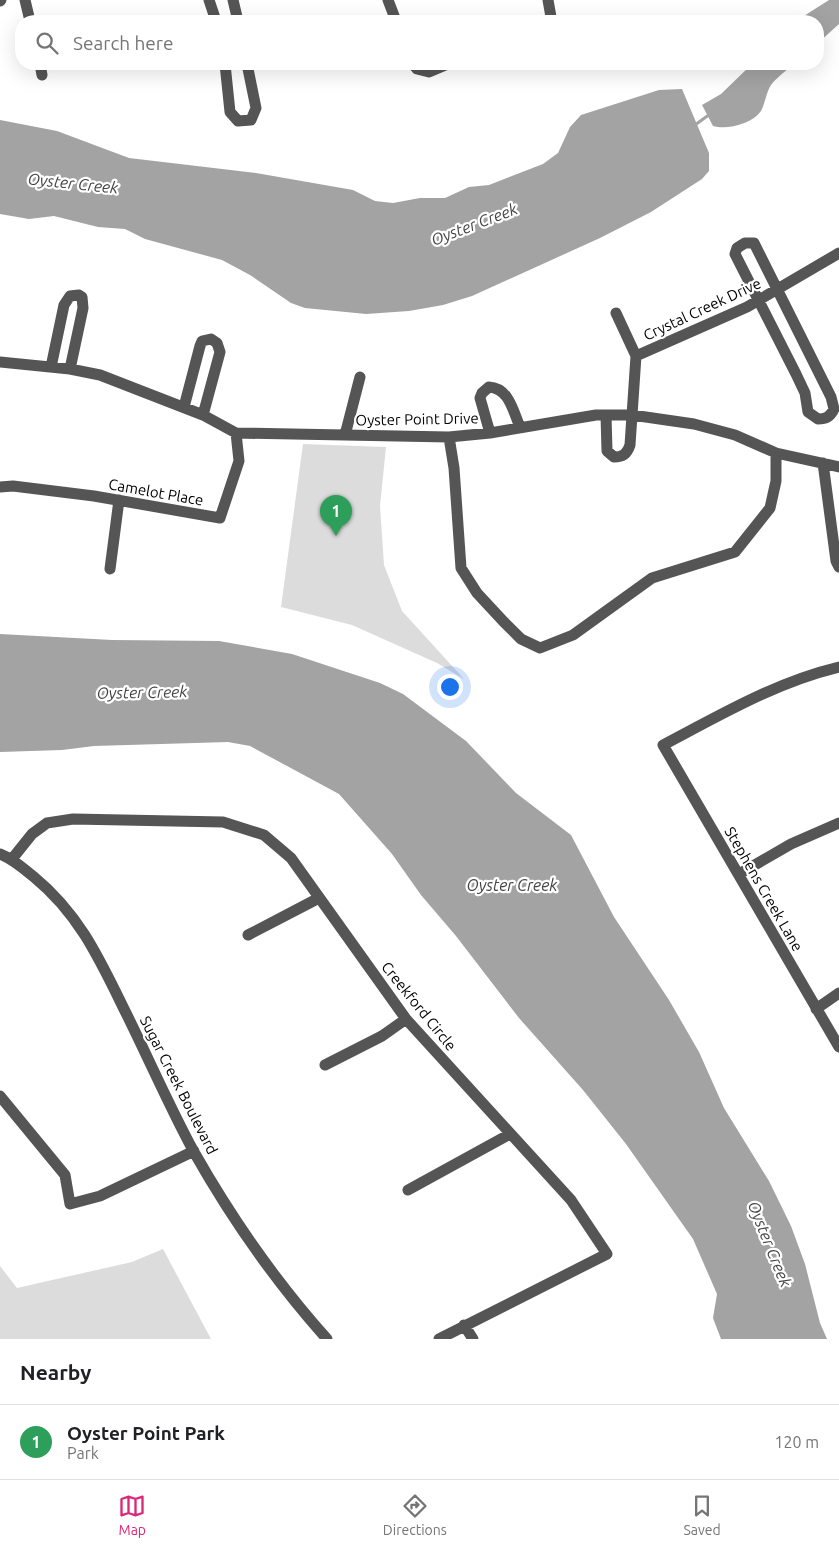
<!DOCTYPE html>
<style>
:root{--surface:#fff;--page:#f2f2f2;--text:#202124;--muted:#757577;--line:#e0e0e0;--accent:#db2777}
body{margin:0;font-family:Ubuntu,sans-serif;background:var(--page);color:var(--text)}
.you{position:absolute;left:449px;top:686px;width:18px;height:18px;margin:-12px;border:4px solid #fff;border-radius:50%;background:#1a73e8;box-shadow:0 0 0 8px #1a73e833}
.badge{display:grid;place-items:center;width:32px;height:32px;border-radius:50%;background:var(--accent);color:#fff;font-size:16px;font-weight:700}
.pin{position:absolute;translate:-50% -41px;filter:drop-shadow(0 1px 2px #0008)}
.pin::after{content:'';position:absolute;top:26px;width:18px;height:15px;background:inherit;clip-path:polygon(0 0,100% 0,50% 100%)}
.list{margin:0;padding:0;list-style:none}
h2{display:flex;justify-content:space-between;align-items:center;height:65px;margin:0;padding:0 20px;font-size:21px}
h2 small{font-size:16px;font-weight:400;color:var(--muted)}
.list li{display:grid;grid-template-columns:32px 1fr auto;gap:15px;align-items:center;box-sizing:border-box;height:75px;padding:0 20px;border-top:1px solid var(--line)}
.list b{display:block;font-size:19px;white-space:nowrap}
.list p{margin:0;font-size:16px;white-space:nowrap;color:var(--muted)}
.list em{font-size:16px;font-style:normal;color:var(--muted)}
.icon{flex:none;width:28px;height:28px;fill:none;stroke:currentColor;stroke-width:2;stroke-linecap:round;stroke-linejoin:round}
.map{position:relative;flex:none;width:839px;height:1339px;overflow:hidden}
.search{position:absolute;background:var(--surface);box-shadow:0 5px 20px #0002;left:15px;right:15px;top:15px;height:55px;display:flex;align-items:center;gap:12px;box-sizing:border-box;padding:0 18px;border-radius:20px;color:var(--muted);font-size:19px}
.sheet{height:140px;background:var(--surface)}
nav{display:flex;justify-content:space-around;align-items:center;box-sizing:border-box;height:70px;border-top:1px solid var(--line);background:var(--surface);font-size:14px;color:var(--muted)}
nav a{display:grid;justify-items:center;gap:2px}
nav .on{color:var(--accent)}
.map>svg:first-child{display:block}
.green{fill:#dcdcdc}
.water{fill:#a3a3a3}
.lines{fill:none;stroke-linecap:round;stroke-linejoin:round}
.stream{stroke:#a3a3a3;stroke-width:3}
.minor{stroke:#555;stroke-width:11}
.labels{text-anchor:middle;dominant-baseline:central;stroke-width:4.5;stroke-linejoin:round;paint-order:stroke}
.street-label{font-size:15px;fill:#000;stroke:#fff}
.water-label{font-size:16px;font-style:italic;fill:#444;stroke:#fff}
</style>
<div class="map">
<svg width="839" height="1339" viewBox="0 0 839 1339">
<rect width="100%" height="100%" fill="#fff"/>
<!-- green -->
<path class="green" d="M303,444L386,447L380,506L384,565L402,611L464,679L437,663L352,625L281,607Z
M163,1249L211,1339H0V1266L17,1288L132,1262Z"/>
<!-- water -->
<path class="water" d="M829,0H839V24L818,43V21H796Z
M752,64H794C787,70 777,77 771,85C766,93 765,104 761,111C752,124 727,130 713,126L702,105L721,94Z
M682,89L709,153V171L702,179L651,212L600,238L472,296L443,305L409,311L366,314L305,308L291,303L250,275L222,260L145,239L125,229L98,227L54,216L29,219L0,214V120L57,131L129,158L256,173L353,190L375,201L393,203L420,198H445L469,187L489,185L543,164L558,153L570,127L581,115L659,90Z
M0,634L112,640L219,641L292,654L380,683L403,694L466,741L516,793L571,835L614,917L669,1000L699,1052L724,1108L769,1181L791,1226L805,1264L820,1323L827,1339H721L713,1318L717,1294L693,1239L626,1144L583,1090L519,1018L456,936L421,895L392,854L339,794L250,746L228,742L94,746L62,750L0,752Z"/>
<g class="lines">
<!-- stream -->
<path class="stream" d="M695,125L710,114"/>
<!-- minor -->
<path class="minor" d="M25,0L30,21
M209,0L216,21
M233,0L238,21
M388,0L396,21
M0,1L1,0
M545,21L551,17L548,0
M40,64L42,75
M225,64L230,112L238,121L251,120L256,108L247,64
M413,64L417,69L429,72L448,64
M745,243H754L831,397L834,409C830,417 826,419 818,419L808,412L805,393L796,374L735,254L737,248Z
M636,356L747,307L839,253
M0,362L70,369L100,375L203,415L236,433L449,437L490,433L596,415H632L694,424L735,435L776,453L839,467
M51,367L64,305L70,296L79,295L82,297L83,308L70,369
M184,407L200,346L202,341L211,339L217,343L220,352L203,415
M606,415L607,451L614,457C623,457 627,454 630,445L636,356L616,313
M490,433L480,398L482,393L489,387C509,388 513,411 520,427
M345,435L360,377
M449,437L454,468L461,568L477,593L503,621L521,639L540,648L573,635L652,578L735,552L770,508L776,481V453
M823,463L836,561L839,567
M0,487L13,486L94,496L220,518L239,461L236,433
M110,569L119,500
M839,667C776,682 720,715 663,745L839,1047
M0,854C13,859 23,868 34,877C79,914 99,958 124,1009C148,1057 169,1106 194,1152C232,1219 276,1282 327,1339
M12,859L32,834L47,823L73,819L223,822L264,835L291,858L406,1019L571,1200L607,1254L439,1339
M739,874L791,844L839,823
M248,935L319,898
M816,1009L839,993
M325,1065L382,1036L406,1019
M0,1096L65,1175L70,1204L100,1196L194,1151
M408,1190L510,1134
M464,1325L473,1339"/>
</g>
<g class="labels">
<!-- street labels -->
<g class="street-label">
<text transform="translate(702 309) rotate(-25)">Crystal Creek Drive</text>
<text transform="translate(417 419) rotate(-1)">Oyster Point Drive</text>
<text transform="translate(156 492) rotate(10)">Camelot Place</text>
<text transform="translate(764 889) rotate(60)">Stephens Creek Lane</text>
<text transform="translate(419 1006) rotate(51)">Creekford Circle</text>
<text transform="translate(179 1085) rotate(63)">Sugar Creek Boulevard</text>
</g>
<!-- water labels -->
<g class="water-label">
<text transform="translate(73 183) rotate(6)">Oyster Creek</text>
<text transform="translate(474 224) rotate(-21)">Oyster Creek</text>
<text transform="translate(142 692) rotate(-1)">Oyster Creek</text>
<text x="512" y="885">Oyster Creek</text>
<text transform="translate(770 1244) rotate(68)">Oyster Creek</text>
</g>
</g>
</svg>
<div class="you"></div>
<div class="pin badge" style="left:336px;top:536px;background:#2e9e5b">1</div>
<div class="search"><svg class="icon" aria-label="search" viewBox="0 0 24 24"><circle cx="10" cy="10" r="6"/><path d="M15 15l6 6"/></svg>Search here</div>
</div>
<section class="sheet">
<h2>Nearby<small></small></h2>
<ul class="list">
<li><span class="badge" style="background:#2e9e5b">1</span><div><b>Oyster Point Park</b><p>Park</p></div><em>120 m</em></li>
</ul>
</section>
<nav>
<a class="on"><svg class="icon" aria-label="map" viewBox="0 0 24 24"><path d="M3 6l6-2 6 2 6-2v14l-6 2-6-2-6 2zM9 4v14M15 6v14"/></svg>Map</a>
<a><svg class="icon" aria-label="directions" viewBox="0 0 24 24"><path d="M12 3l9 9-9 9-9-9zM9 14v-3h6M13 9l2 2-2 2"/></svg>Directions</a>
<a><svg class="icon" aria-label="saved" viewBox="0 0 24 24"><path d="M7 4h10v16l-5-4-5 4z"/></svg>Saved</a>
</nav>
